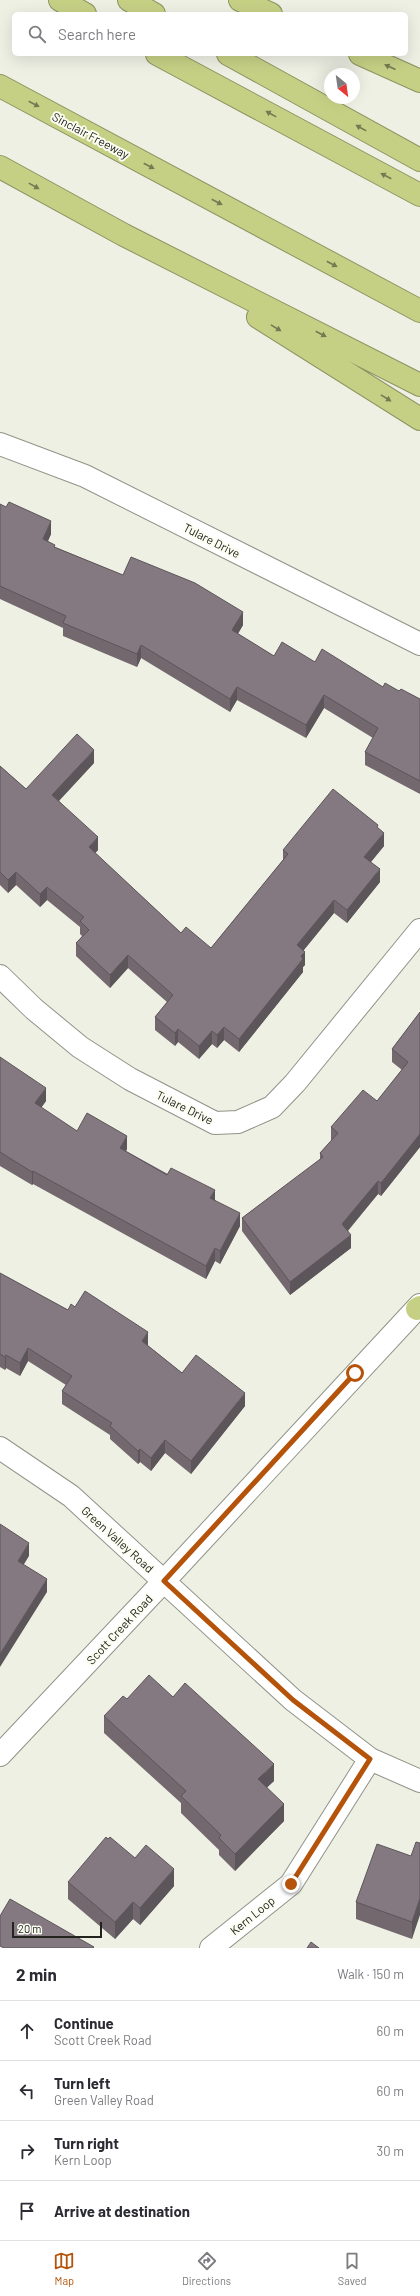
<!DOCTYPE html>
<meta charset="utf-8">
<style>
:root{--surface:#fff;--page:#f2f2f3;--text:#2b2b33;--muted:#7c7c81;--line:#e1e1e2;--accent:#b45309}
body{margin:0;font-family:Barlow,sans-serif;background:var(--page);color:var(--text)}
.compass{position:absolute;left:324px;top:68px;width:36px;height:36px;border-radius:50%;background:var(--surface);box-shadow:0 4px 16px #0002;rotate:151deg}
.scale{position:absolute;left:12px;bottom:10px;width:90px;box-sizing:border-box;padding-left:4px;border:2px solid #22231f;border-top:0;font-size:11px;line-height:14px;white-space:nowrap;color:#22231f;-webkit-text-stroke:3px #fbfdf1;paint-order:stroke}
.stop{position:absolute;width:12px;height:12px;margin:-9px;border:3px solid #b45309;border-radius:50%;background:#fff}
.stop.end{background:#b45309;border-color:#fff;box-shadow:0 1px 4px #0008}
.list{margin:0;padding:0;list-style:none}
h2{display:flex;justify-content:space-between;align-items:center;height:52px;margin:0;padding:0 16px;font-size:17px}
h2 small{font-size:13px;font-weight:400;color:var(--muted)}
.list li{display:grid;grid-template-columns:26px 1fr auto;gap:12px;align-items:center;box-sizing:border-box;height:60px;padding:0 16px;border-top:1px solid var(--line)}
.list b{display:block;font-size:15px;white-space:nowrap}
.list p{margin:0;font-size:13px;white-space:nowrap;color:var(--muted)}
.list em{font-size:13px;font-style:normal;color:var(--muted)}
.icon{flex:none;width:22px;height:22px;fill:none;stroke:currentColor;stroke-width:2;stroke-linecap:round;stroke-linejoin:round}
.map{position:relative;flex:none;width:420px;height:1948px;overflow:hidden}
.search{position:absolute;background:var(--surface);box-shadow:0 4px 16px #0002;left:12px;right:12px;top:12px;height:44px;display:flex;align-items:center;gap:10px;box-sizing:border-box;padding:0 14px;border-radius:6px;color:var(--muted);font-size:15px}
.sheet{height:292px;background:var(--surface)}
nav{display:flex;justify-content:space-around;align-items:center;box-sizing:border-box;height:56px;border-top:1px solid var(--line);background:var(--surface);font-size:11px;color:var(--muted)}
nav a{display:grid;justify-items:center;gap:2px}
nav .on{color:var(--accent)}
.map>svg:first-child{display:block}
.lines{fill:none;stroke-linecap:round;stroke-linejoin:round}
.street-casing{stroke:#919388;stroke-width:24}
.secondary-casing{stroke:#919388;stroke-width:24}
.highway-casing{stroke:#8d9361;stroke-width:24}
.street{stroke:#fff;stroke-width:22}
.secondary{stroke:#fff;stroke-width:22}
.highway{stroke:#c6d085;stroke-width:22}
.wall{fill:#72686e}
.shaded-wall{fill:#5c555a}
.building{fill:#847980;stroke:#5c555a}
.oneway{fill:#747a52}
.route{stroke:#b45309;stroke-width:5}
.labels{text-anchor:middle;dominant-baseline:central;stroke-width:4;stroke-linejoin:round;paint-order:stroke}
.street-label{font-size:12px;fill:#22231f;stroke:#fbfdf1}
</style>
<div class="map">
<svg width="420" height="1948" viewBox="0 0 420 1948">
<rect width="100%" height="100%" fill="#eef0e4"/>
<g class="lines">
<defs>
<path id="street" d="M0,444L85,476L420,644
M0,976L34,1009L80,1047L130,1079L215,1123L238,1122L272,1107L295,1083L420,930
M0,1448L71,1496L293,1700L370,1759L420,1781
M0,1755L164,1581
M211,1948L291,1884L370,1759"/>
<path id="secondary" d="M164,1581L420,1305"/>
<path id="highway" d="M60,0L85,14
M129,0L154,14
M240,0L271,14
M157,54L420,195
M228,54L420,160
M360,54L420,81
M0,86L420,311
M0,167L124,235L420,385
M258,317L420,419
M417,1309L420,1307"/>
</defs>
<!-- street casing -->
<use href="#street" class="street-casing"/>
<!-- secondary casing -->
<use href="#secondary" class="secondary-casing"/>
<!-- highway casing -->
<use href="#highway" class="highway-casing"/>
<!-- street -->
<use href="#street" class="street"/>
<!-- secondary -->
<use href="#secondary" class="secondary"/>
<!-- highway -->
<use href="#highway" class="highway"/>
</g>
<!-- wall -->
<path class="wall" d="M0,504L51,534L48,541L55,547L243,625L238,634L274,656L315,662L383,687L399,691L420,699V794L365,765V752L373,738L324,708L306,738L237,700L230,712L141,658L137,667L63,636V628L0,599Z
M94,763L59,801L98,850L95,853L181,933L211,948L283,860V850L378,828L384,846L371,862L380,882L347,923L334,913L304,950L305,965L303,967V972L239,1052L224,1040L217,1048L212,1044L199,1059L178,1042L175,1046L155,1030V1017L167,1002L128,968L110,988L76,956V943L82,936L80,934V927L47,900L40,907L16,885L8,893L0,885V766L26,789Z
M420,1012V1147L381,1196L378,1194L348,1231L351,1248L290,1295L242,1231V1218L320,1160V1153L332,1140H331V1127L377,1101L402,1070L392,1062V1049Z
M0,1057L46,1101L41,1108L77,1131L127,1149L126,1151L215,1200L240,1226L220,1264L215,1261L206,1279L33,1184L32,1185L0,1166Z
M0,1273L68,1310L75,1307L148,1345H147L182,1373L245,1406L191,1474L165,1453L151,1471L140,1462L138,1464L110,1439V1435L62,1404V1391L66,1385L28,1361L20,1376L6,1368L5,1370L0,1367Z
M173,1697L274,1781L267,1787L284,1821L235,1871L219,1855V1850L181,1813V1803L104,1733V1716L127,1699Z
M420,1843L412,1939L356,1919V1902L411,1856Z
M135,1858L174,1886L140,1925L133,1919L115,1939L68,1899V1882Z"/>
<!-- shaded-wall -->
<path class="shaded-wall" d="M51,521V534L43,552V539Z
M243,612V625L232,643V630Z
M141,645V658L137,667V654Z
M237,687V700L230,712V699Z
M324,695V708L306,738V725Z
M94,750V763L52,808V795Z
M384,833V846L364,870V857Z
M98,837V850L89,860V847Z
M380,869V882L347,923V910Z
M16,872V885L8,893V880Z
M47,887V900L40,907V894Z
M334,900V913L297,958V945Z
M305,952V965L303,967V972L239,1052V1039L301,956Z
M128,955V968L110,988V975Z
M224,1027V1040L217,1048V1035Z
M178,1029V1042L175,1046V1033Z
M212,1031V1044L199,1059V1046Z
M46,1088V1101L35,1116V1103Z
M420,1134V1147L381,1196V1183Z
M127,1136V1149L120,1161V1148Z
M33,1171V1184L32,1185V1172Z
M378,1181V1194L342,1237V1224Z
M215,1190V1203L210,1198Z
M240,1213V1226L220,1264V1251Z
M351,1235V1248L290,1295V1282Z
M215,1248V1261L206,1279V1266Z
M148,1332V1345L142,1354V1341Z
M28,1348V1361L20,1376V1363Z
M6,1355V1368L5,1370V1357Z
M245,1393V1406L191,1474V1461Z
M165,1440V1453L151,1471V1458Z
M140,1449V1462L138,1464V1451Z
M29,1543V1556L18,1574V1561Z
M47,1579V1592L0,1667V1654Z
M274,1764V1781L258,1796V1779Z
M284,1804V1821L235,1871V1854Z
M174,1869V1886L140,1925V1908Z
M420,1898V1915L412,1939V1922Z
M133,1902V1919L115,1939V1922Z"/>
<!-- building -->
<path class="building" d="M9,502L51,521L43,539L55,545L54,547L123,575L131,557L195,583L243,612L232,630L274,656L282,642L315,662L322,649L383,687L385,683L399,691L401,689L420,699V781L365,752L378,728L324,695L306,725L237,687L230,699L141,645L137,654L63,623L66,616L0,586V504L6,507Z
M77,734L94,750L52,795L98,837L89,847L181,933L186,927L211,948L288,854L283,850L333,789L378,825L377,827L384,833L364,857L380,869L347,910L334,900L297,945L305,952L301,956L303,959L239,1039L224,1027L217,1035L212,1031L199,1046L178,1029L175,1033L155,1017L173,995L128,955L110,975L76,943L89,930L80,921L84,917L47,887L40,894L16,872L8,880L0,872V766L26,789Z
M420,1012V1134L381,1183L378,1181L342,1224L351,1235L290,1282L242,1218L323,1157L320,1153L338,1133L331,1127L363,1090L377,1101L408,1062L392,1049Z
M0,1057L46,1088L35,1103L77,1131L87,1113L127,1136L120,1148L167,1175L171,1168L215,1190L210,1198L240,1213L220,1251L215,1248L206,1266L33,1171L32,1172L0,1152Z
M0,1273L68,1310L71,1304L75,1307L85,1291L148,1332L142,1341L182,1373L196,1355L245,1393L191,1461L165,1440L151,1458L140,1449L138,1451L110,1426L112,1423L62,1391L72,1376L28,1348L20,1363L6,1355L5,1357L0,1354Z
M0,1524L29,1543L18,1561L47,1579L0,1654Z
M149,1675L173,1697L185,1683L274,1764L258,1779L284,1804L235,1854L219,1838L221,1835L181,1796L186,1791L104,1716L123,1696L127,1699Z
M106,1837L108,1839L110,1837L135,1858L146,1845L174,1869L140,1908L133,1902L115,1922L68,1882Z
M416,1842L420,1843V1898L412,1922L356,1902L377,1844L411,1856Z
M10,1899L94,1947L93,1948H4L0,1946V1916Z
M311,1942L319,1948H307Z"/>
<!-- one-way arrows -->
<defs><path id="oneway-solid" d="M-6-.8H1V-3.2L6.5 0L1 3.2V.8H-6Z"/></defs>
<g class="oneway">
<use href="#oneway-solid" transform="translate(390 67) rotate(-156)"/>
<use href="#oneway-solid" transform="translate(34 104) rotate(28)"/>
<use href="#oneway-solid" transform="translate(271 114) rotate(-151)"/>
<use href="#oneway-solid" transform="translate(361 128) rotate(-151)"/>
<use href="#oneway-solid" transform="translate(149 166) rotate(28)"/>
<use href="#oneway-solid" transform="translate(386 176) rotate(-152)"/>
<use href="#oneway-solid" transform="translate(34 186) rotate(29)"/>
<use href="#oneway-solid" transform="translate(217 202) rotate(28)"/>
<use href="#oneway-solid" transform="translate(332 264) rotate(28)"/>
<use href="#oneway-solid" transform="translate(276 328) rotate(31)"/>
<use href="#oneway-solid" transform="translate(321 334) rotate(27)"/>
<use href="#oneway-solid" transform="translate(386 398) rotate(32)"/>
</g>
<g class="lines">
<!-- route -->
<path class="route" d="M291,1884L370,1759L293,1700L164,1581L355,1373"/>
</g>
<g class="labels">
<!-- street labels -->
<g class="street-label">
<text transform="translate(91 135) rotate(28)">Sinclair Freeway</text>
<text transform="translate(212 540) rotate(27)">Tulare Drive</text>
<text transform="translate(185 1107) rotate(26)">Tulare Drive</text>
<text transform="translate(118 1539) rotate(42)">Green Valley Road</text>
<text transform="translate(119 1629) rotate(-47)">Scott Creek Road</text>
<text transform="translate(252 1915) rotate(-39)">Kern Loop</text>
</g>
</g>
</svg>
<svg class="compass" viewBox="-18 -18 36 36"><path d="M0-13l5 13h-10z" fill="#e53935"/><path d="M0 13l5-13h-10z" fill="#7c7c81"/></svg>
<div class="scale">20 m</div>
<div class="stop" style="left:355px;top:1373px"></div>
<div class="stop end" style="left:291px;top:1884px"></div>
<div class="search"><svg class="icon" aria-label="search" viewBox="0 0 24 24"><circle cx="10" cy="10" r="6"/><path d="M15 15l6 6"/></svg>Search here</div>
</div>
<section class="sheet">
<h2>2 min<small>Walk · 150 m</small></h2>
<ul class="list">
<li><svg class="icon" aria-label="ahead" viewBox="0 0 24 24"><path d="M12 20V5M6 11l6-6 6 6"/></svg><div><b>Continue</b><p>Scott Creek Road</p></div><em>60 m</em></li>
<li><svg class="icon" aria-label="left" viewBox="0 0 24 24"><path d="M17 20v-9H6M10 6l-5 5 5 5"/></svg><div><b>Turn left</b><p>Green Valley Road</p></div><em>60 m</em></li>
<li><svg class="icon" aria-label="right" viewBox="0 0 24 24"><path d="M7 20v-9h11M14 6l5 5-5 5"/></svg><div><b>Turn right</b><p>Kern Loop</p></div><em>30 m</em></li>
<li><svg class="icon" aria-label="arrive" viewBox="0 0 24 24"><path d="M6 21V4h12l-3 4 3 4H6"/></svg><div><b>Arrive at destination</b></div></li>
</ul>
</section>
<nav>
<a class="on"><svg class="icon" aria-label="map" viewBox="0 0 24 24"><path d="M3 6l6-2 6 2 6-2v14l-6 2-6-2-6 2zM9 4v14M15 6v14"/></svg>Map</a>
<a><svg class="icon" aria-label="directions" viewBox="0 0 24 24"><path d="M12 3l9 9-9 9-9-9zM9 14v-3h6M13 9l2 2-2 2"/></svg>Directions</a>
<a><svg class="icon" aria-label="saved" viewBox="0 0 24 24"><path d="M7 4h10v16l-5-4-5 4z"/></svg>Saved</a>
</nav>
